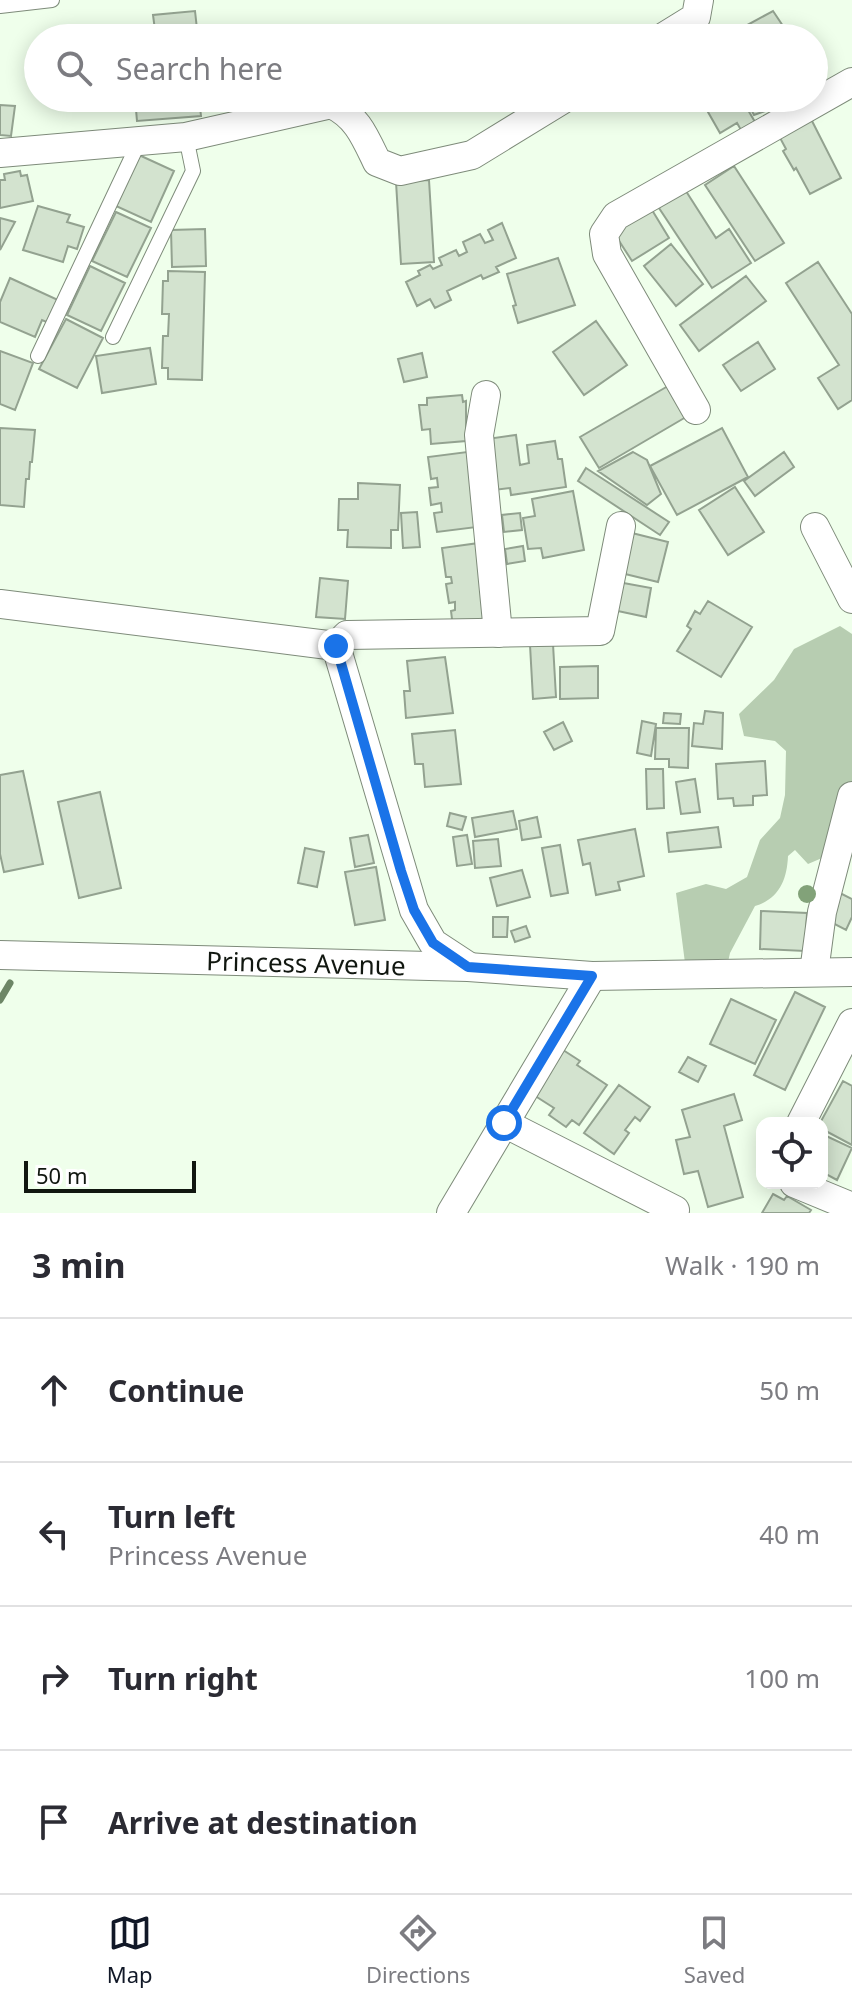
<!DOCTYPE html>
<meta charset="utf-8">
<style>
:root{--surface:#fff;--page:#f7f7f7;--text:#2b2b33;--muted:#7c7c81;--line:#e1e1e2;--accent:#111827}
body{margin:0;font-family:"Noto Sans",sans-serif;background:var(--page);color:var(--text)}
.controls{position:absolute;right:24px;bottom:24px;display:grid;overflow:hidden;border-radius:16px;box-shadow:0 4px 20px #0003}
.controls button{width:72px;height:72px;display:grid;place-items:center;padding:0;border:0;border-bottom:2px solid var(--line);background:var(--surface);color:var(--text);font:40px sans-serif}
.scale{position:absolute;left:24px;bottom:20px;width:172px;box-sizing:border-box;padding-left:8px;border:4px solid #111710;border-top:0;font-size:22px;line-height:28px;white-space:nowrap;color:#111710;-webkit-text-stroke:6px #fff;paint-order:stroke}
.stop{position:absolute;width:24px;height:24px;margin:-18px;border:6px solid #1a73e8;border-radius:50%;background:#fff}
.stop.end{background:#1a73e8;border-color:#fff;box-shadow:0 2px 8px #0008}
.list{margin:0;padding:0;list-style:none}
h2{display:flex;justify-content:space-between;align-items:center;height:104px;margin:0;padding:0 32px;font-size:34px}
h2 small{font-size:26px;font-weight:400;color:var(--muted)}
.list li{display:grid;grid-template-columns:52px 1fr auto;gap:24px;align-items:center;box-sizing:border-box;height:144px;padding:0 32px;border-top:2px solid var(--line)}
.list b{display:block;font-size:30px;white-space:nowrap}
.list p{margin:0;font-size:26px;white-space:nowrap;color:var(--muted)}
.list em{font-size:26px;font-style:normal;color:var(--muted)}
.icon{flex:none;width:44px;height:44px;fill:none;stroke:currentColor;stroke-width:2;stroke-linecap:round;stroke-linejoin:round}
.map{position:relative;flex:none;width:852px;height:1213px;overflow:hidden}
.search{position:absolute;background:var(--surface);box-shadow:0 4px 20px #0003;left:24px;right:24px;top:24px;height:88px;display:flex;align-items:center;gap:20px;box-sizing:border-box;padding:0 28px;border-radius:44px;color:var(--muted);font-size:30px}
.sheet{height:680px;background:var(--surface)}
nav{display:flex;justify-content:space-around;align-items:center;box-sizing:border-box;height:112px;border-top:2px solid var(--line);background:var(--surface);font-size:22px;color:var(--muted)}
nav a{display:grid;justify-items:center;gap:4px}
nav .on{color:var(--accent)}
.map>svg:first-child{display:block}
.green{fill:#b7cdb1}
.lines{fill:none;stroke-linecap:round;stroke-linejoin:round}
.stream{stroke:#6d8666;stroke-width:7}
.building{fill:#d3e3cf;stroke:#93a290;stroke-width:2}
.service-casing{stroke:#7e8b7a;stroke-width:16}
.minor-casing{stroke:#7e8b7a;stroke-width:30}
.service{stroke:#fff;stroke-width:14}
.minor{stroke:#fff;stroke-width:28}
.tree{fill:#82a279}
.route{stroke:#1a73e8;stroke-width:10}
.labels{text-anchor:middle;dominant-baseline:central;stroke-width:7;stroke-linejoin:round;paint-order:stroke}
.street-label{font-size:26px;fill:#111710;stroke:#fff}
</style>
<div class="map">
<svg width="852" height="1213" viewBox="0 0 852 1213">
<rect width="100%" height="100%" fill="#efffeb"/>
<!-- green -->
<path class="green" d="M840,626L852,634V800L822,858L808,864L795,850L788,856C787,880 779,899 755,906L730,953L726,971L685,963L676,893L706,884L726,889L747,877L760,840L780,818L785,795L786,751L775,741L744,736L739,714L774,680L794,649Z"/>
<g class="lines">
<!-- stream -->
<path class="stream" d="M0,1000L10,983"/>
</g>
<!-- building -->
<path class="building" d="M195,11L198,38H156L153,15Z
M773,11L791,38H745L740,29Z
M135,98H199L201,116L137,121Z
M722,98H741L755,122L741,130L737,123L720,133L708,112L724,102Z
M745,98H778L782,105L754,115Z
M0,105L15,106L11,136L0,135Z
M811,119L841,178L810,194L796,168L794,170L783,151L786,149L779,136Z
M139,155L174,171L151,222L116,206Z
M734,166L784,243L755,261L705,185Z
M20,171L21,176L27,175L33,201L0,208V180H5L4,174Z
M429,180L434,262L401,264L396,182Z
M684,188L716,238L729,229L751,263L712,288L657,205Z
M38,206L70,215L67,222L84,227L77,249L68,246L63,262L23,250Z
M652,210L669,238L632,261L614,233Z
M116,212L151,228L127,277L92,261Z
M0,218L15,222L0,250Z
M502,223L516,258L496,267L499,272L483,279L481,275L447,291L451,300L435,308L430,299L417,306L406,282L420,275L418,271L430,265L433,269L442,265L439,258L456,250L459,256L467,252L463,242L480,234L485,243L493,240L488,230Z
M205,229L206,266L172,267L171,230Z
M671,244L703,284L676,306L644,266Z
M558,258L575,305L518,323L513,306L516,305L507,274Z
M818,262L852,314V400L838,409L818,378L839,365L786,283Z
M90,266L125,283L101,331L67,315Z
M168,271L205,272L202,380L168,379V368H162L163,336H168L169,314H162L163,281H168Z
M746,276L766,301L699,351L680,325Z
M10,278L58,300L49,323L42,320L35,337L0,322V302Z
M66,319L103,338L77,388L39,369Z
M596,321L627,365L584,395L553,352Z
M758,342L775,369L741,391L723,365Z
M150,348L156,384L102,393L96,356Z
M0,351L33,363L15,410L0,404Z
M422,353L427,377L404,382L398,359Z
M668,386L686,417L599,468L580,437Z
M462,395L463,402L466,401V441L431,444L430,429L422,430L419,405H427V398Z
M0,428L35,430L32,462H30L29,479H26L24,507L0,505Z
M722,428L748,477L677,515L650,466Z
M516,435L520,465L529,463L527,445L555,441L558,459H562L566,487L511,495L510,488L494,490L487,439Z
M467,452L477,527L437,532L434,513L442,512L441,503L431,505L429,488L438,487L437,478L431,479L428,457Z
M633,452L647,460L661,494L647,505L598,471Z
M784,452L794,467L755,496L744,481Z
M586,468L669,522L660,535L578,481Z
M358,483L400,485L398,530H391V548L347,547L348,530H338L339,499H358Z
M735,487L764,532L728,555L699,510Z
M573,491L584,550L543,558L541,548L528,549L523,518L535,516L532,499Z
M417,512L420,547L403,548L401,513Z
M520,513L522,530L504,532L502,515Z
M632,533L668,542L658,582L621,573Z
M479,543L488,623L453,627L451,611L455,610V602L449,603L446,584L452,583L451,577H446L442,548Z
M523,546L525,561L507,564L505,549Z
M320,578L348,581L345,619L316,617Z
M618,582L651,588L646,617L613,610Z
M708,601L752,627L721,677L677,651L691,629L687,626L695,611L700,614Z
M553,644L556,697L533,699L530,645Z
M445,657L453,713L406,718L404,691H410L407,661Z
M598,666V698L560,699V667Z
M705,711L723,713L722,749L692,746L694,723L703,724Z
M664,713L681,714L680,724L663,723Z
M642,721L656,724L651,756L637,753Z
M563,722L572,741L554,750L544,732Z
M656,728H689L688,768L669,767V759H655Z
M455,730L461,784L425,787L423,764H415L412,734Z
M765,761L767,795L753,796V805L734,806L733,798L718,799L716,764Z
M646,769H663L664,808L647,809Z
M23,771L43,864L4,872L0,854V775Z
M695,779L700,812L681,814L676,782Z
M100,792L121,888L79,898L58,802Z
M513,811L517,829L475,837L472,818Z
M450,813L466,817L462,830L447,826Z
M537,817L541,837L522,840L519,821Z
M718,827L721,847L669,852L667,833Z
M635,829L644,876L618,882L620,890L596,895L590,863L583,865L578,840Z
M368,835L374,863L355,867L350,838Z
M467,835L472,864L457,866L453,837Z
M498,839L501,866L475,868L473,841Z
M560,845L568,893L551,896L542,848Z
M305,848L324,852L317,887L298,883Z
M376,867L385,920L355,925L345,872Z
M522,870L530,897L497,906L490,878Z
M836,891L852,899V917L846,930L823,918Z
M761,911L807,913L805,951L760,949Z
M493,917H508L507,937H493Z
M526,926L530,937L515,942L511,931Z
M795,992L825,1007L785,1090L754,1075Z
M731,999L776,1020L755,1064L710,1044Z
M560,1048L580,1061L577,1065L607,1085L579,1125L572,1120L566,1127L549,1115L554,1108L529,1092Z
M688,1057L706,1066L698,1082L679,1072Z
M843,1081L852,1086V1145L822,1129L820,1123Z
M619,1085L650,1107L640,1121L635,1117L625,1130L629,1133L614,1154L584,1133Z
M734,1094L742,1120L724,1126L743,1197L708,1207L698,1171L684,1174L676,1140L690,1137L682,1110Z
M822,1134L852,1148L837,1180L822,1172Z
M773,1194L784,1200L787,1196L811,1210L809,1213H762Z"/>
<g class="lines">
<defs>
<path id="service" d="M0,6L52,0
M113,337L193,171L186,137
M38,356L139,142"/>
<g id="minor">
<path d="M662,38L696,17L699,0"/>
<path d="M0,153L186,137L331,104C357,116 365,137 377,162L400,171L472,155L565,98"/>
<path d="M486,395L479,435L498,633"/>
<path d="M696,410L607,254L604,234L616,216L852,82"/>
<path d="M815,527L852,599"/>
<path d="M0,604L336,646"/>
<path d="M336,646L347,635L600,631L621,526"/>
<path d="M336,646L414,910L433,943L468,966"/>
<path id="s1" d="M0,955L468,967L592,976L852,972"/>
<path d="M814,972L822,912L852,796"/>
<path d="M504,1123L675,1210"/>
<path d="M801,1123L852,1023"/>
<path d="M794,1183L852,1207"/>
<path d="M451,1213L592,976"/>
</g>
</defs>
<!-- service casing -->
<use href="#service" class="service-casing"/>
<!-- minor casing -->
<use href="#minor" class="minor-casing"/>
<!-- service -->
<use href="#service" class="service"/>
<!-- minor -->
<use href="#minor" class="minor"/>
</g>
<!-- trees -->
<circle class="tree" cx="807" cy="894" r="9"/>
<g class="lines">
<!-- route -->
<path class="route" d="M336,646L401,871L414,910L433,943L468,967L592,976L504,1123"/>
</g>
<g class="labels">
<!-- street labels -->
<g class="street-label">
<text stroke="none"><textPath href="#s1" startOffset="306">Princess Avenue</textPath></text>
</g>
</g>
</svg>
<div class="controls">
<button><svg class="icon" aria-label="locate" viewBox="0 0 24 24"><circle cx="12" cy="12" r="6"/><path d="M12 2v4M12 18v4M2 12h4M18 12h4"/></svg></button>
</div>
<div class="scale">50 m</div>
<div class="stop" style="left:504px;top:1123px"></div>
<div class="stop end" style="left:336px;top:646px"></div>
<div class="search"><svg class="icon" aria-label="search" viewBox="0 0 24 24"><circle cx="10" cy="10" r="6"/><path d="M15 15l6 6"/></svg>Search here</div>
</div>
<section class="sheet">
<h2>3 min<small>Walk · 190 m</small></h2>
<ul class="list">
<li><svg class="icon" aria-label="ahead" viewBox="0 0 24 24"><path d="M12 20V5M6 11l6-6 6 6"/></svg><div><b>Continue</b></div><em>50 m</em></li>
<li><svg class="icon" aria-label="left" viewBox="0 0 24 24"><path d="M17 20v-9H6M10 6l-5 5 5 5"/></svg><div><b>Turn left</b><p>Princess Avenue</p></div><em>40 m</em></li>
<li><svg class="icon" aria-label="right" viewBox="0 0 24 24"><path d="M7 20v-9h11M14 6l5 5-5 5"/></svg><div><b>Turn right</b></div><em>100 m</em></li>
<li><svg class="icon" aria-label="arrive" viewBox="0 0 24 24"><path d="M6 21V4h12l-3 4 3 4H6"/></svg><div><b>Arrive at destination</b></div></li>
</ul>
</section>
<nav>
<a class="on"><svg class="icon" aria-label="map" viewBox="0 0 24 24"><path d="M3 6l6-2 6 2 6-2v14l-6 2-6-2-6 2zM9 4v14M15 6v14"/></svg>Map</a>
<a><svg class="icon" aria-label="directions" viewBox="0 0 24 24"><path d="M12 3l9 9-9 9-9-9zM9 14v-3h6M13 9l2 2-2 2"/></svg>Directions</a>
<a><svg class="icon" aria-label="saved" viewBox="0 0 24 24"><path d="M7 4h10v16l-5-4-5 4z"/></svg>Saved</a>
</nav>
